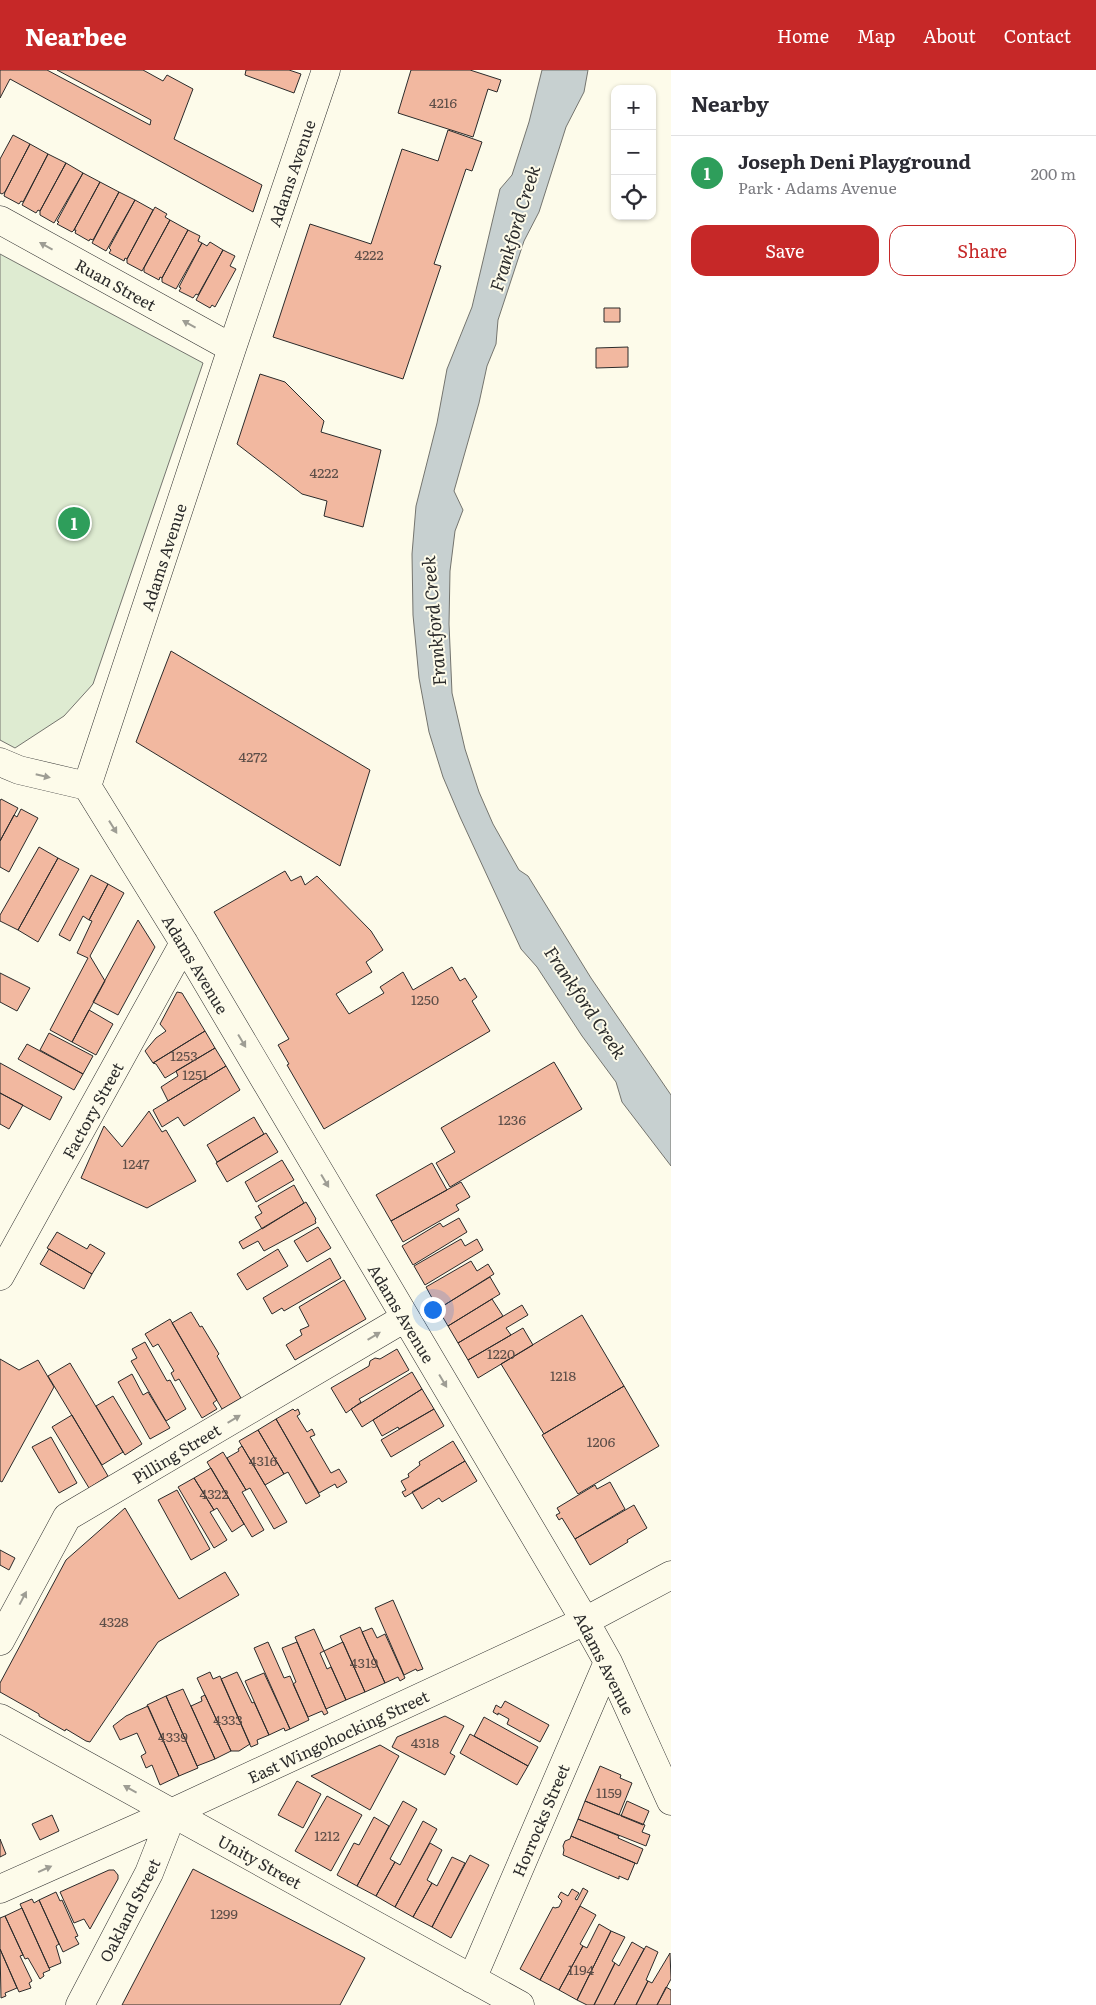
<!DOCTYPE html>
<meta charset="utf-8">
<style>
:root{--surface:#fff;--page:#f2f2f3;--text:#2b2b33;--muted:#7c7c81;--line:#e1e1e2;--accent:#c62828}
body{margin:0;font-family:Literata,serif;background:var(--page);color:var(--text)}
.controls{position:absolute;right:15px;top:15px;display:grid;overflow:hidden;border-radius:10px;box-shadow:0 1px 4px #0004}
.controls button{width:45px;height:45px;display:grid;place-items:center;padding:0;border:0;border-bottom:1px solid var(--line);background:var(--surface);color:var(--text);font:25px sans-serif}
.you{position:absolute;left:432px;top:1239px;width:18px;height:18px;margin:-12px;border:4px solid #fff;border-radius:50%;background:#1a73e8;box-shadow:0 0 0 8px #1a73e833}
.badge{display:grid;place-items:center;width:32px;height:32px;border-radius:50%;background:var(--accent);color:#fff;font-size:16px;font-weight:700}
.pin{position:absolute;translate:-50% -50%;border:2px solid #fff;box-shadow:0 1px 5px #0006}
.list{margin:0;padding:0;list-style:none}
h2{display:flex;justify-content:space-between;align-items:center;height:65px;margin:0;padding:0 20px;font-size:21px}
h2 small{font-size:16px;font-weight:400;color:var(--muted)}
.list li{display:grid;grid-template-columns:32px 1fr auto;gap:15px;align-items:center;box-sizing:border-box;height:75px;padding:0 20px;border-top:1px solid var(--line)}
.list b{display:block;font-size:19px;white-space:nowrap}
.list p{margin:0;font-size:16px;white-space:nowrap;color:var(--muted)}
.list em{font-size:16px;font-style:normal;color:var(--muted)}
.actions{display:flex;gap:10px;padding:15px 20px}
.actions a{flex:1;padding:11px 0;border:1px solid var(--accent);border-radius:15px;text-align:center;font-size:18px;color:var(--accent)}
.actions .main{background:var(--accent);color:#fff}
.icon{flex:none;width:28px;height:28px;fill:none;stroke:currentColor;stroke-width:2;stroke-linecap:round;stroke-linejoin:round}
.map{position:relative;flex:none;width:671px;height:1935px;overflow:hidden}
header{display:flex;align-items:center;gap:30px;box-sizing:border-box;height:70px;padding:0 25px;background:var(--accent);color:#fff}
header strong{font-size:24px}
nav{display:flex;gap:28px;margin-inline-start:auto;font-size:18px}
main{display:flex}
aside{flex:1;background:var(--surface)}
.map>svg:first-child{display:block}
.green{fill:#deebd1;stroke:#74746e}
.water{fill:#c7d0d0;stroke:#74746e}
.building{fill:#f2b8a0;stroke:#2b2b2b}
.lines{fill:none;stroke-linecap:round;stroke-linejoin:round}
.minor-casing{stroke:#2b2b2b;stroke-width:29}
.minor{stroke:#fdfbea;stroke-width:28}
.oneway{fill:#9e9d94}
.labels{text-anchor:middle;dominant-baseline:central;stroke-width:4;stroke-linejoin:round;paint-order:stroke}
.number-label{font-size:14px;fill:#5d4e48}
.street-label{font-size:16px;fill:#2b2b2b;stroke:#fdfbea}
.water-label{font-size:18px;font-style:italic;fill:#2b2b2b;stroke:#fdfbea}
</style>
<header>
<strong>Nearbee</strong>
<nav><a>Home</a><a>Map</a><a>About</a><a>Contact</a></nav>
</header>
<main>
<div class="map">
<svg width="671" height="1935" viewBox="0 0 671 1935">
<rect width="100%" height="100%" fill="#fdfbea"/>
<!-- green -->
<path class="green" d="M0,184L203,293L93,614L64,646L15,678L0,670Z"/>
<!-- water -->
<path class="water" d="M542,0H588L584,22L566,57L539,142L524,171L498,250L496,274L487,296L479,333L454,421L463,440L455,461L450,501L449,554L452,623L465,679L479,722L493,754L519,800L528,806L591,908L671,1025V1096L622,1032L616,1012L582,966L537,897L521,879L460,747L443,707L429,662L419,608L413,545L412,484L416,436L437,353L447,299L472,237L500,119L512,105L529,52Z"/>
<!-- building -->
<path class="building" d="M0,0H47L150,55L151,50L57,0H143L163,11L167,5L193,19L174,69L262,115L253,142L10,9L0,28Z
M246,0H289L301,4L294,23L245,5Z
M411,0H470L501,10L497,22L488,19L473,67L398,43Z
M448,60L482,72L472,101L466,99L434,194L441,196L403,309L273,267L310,154L371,174L402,79L438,91Z
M13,65L30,74L5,122L2,124L0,123V89Z
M30,74L48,84L23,132L21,131L19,134L4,126L5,122Z
M48,84L66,93L40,141L38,140L36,143L22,135Z
M66,93L83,103L54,153L40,145V141Z
M83,103L100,112L74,160L72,162L57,154L59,152L57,151Z
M100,112L119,122L93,170L90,169L89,171L75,163L76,160H74Z
M119,122L135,130L106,181L92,173Z
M135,130L153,140L127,189L125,188L124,191L109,183L111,180L109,178Z
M155,137L167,144L165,147L170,150L142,201L127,193V189Z
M170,150L188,160L162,208L160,207L159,210L144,202V198Z
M188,160L200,166L198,171L202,173L176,219L162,212V208Z
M210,172L223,180L198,225L196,224L193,228L179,221L181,218L179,217L202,173L207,176Z
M223,180L235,186L230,196L236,199L215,237L212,235L210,238L196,230Z
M604,238H620V252H604Z
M628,277V297L596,298V278Z
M260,304L285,312L324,351L321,362L381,380L363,457L324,446L327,431L302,424L237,374Z
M171,581L370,700L340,796L136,672Z
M1,729L18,738L0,771V731Z
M21,739L38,748L9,802L0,797V771L14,745L17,747Z
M39,777L58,788L18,860L0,851V845Z
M58,788L79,799L38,872L18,860Z
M285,801L291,811L301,806L305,815L317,806L371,861L383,880L366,892L372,902L336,924L349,944L384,923L380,917L403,902L413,920L452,897L460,911L465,908L477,927L472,931L490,961L324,1059L287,995L289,994L278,975L289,969L214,842Z
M91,805L108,814L89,850L83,846L70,871L59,865Z
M108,814L124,823L90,886L105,911L72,972L50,960L88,888L77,883L92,851L89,850Z
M138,850L155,877L118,945L93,932Z
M0,903L30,918L17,941L0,932Z
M177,922L182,923L205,961L153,993L145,981L156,968L166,961L160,954Z
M89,940L113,954L96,985L72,972Z
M205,961L215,978L165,1008L156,994L153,993Z
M49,963L93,986L83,1004L40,980Z
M27,974L83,1004L74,1020L18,989Z
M215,978L226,996L168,1031L161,1017L178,1006L176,1001Z
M554,992L582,1039L450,1117L436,1093L455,1082L441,1058Z
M0,993L62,1027L50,1050L0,1023Z
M226,996L240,1020L184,1056L178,1047L162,1057L153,1040Z
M0,1023L23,1035L9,1059L0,1054Z
M149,1041L162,1062L166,1060L196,1111L147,1138L81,1108L104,1056L122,1077Z
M254,1047L264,1064L217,1092L207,1075Z
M266,1063L278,1082L227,1112L216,1093Z
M282,1090L294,1110L256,1132L245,1112Z
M432,1093L447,1120L391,1151L376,1125Z
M461,1112L470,1127L456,1135L459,1140L403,1172L391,1151Z
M294,1115L304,1133L262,1159L255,1147L262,1143L258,1136Z
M306,1132L316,1149L315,1150L316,1153L264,1181L258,1171L243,1179L239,1172Z
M459,1148L467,1162L413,1195L402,1176L440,1153L443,1157Z
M318,1157L331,1178L307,1192L294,1171Z
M57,1162L87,1179L90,1174L105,1183L92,1204L47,1178Z
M461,1169L465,1176L477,1169L483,1180L425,1215L414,1196Z
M49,1179L92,1204L84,1219L40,1194Z
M278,1179L288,1196L247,1220L237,1204Z
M330,1188L341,1208L284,1241L282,1238L272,1244L263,1228Z
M471,1191L477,1201L488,1194L494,1204L438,1239L426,1217Z
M490,1207L500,1224L448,1256L438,1239Z
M344,1210L366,1249L295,1290L286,1275L302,1265L300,1260L309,1256L299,1237Z
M492,1229L503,1246L458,1273L448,1256Z
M522,1235L528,1245L506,1258L511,1265L468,1290L458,1273Z
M191,1242L200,1257L202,1256L219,1284L217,1286L241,1328L222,1339L172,1253Z
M582,1245L624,1316L544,1364L501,1294Z
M170,1249L217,1330L213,1333L217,1339L202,1348L179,1309L175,1311L171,1303L174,1301L158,1274L153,1277L145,1264Z
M523,1258L533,1275L478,1308L468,1290Z
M145,1272L167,1311L170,1310L186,1339L166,1351L131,1291L137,1288L132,1279Z
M397,1279L409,1300L359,1329L361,1332L346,1343L331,1318L369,1296L370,1291L375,1288L380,1289Z
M0,1289L19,1300L38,1290L54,1317L2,1412L0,1411Z
M70,1293L123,1382L102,1395L48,1306Z
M412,1302L422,1319L362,1357L351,1339Z
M132,1304L143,1325L148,1322L170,1358L150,1369L118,1312Z
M624,1316L659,1376L578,1424L542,1365Z
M422,1319L434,1339L399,1359L398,1357L382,1366L373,1350Z
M113,1326L142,1374L125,1385L96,1336Z
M293,1339L295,1341L298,1339L300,1344L297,1346L307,1362L312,1359L315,1365L310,1367L331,1403L339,1399L347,1412L337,1418L335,1414L319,1423L276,1349Z
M434,1339L444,1356L391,1387L381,1370Z
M72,1345L108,1406L89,1418L52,1357Z
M276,1349L320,1426L306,1434L288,1402L284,1404L258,1360Z
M258,1360L284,1404L265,1415L239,1371Z
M51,1367L77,1413L59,1423L32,1377Z
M453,1371L465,1391L405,1427L402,1422L406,1420L401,1411L409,1407L408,1404L420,1395L419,1392Z
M242,1376L287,1452L274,1459L250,1418L246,1420L227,1388L239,1381L238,1379Z
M223,1382L246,1420L242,1422L264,1460L252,1467L207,1392Z
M465,1391L477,1411L442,1432L439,1428L422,1439L412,1422Z
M211,1398L244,1454L232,1462L217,1438L214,1440L194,1408Z
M194,1408L214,1440L210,1442L227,1470L214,1478L178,1417Z
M610,1412L625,1439L575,1469L562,1448L559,1450L556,1445L560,1443L557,1438L595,1415L597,1419Z
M177,1420L210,1479L191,1490L158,1430Z
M634,1435L647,1458L627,1470L628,1472L590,1495L575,1469Z
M125,1438L179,1529L225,1502L239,1525L158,1572L90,1672L86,1671L66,1659L65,1661L39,1646V1644L0,1622V1613L66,1490Z
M0,1480L15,1488L9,1500L0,1495Z
M393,1530L423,1599L417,1601L416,1599L404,1605L375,1538Z
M360,1557L385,1613L365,1622L340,1566Z
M372,1558L377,1568L385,1564L405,1608L400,1611L398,1607L385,1613L362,1562Z
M314,1559L324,1581L320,1583L327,1599L331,1597L346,1630L326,1639L295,1567Z
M268,1572L284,1608L290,1606L309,1650L290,1659L254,1578Z
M297,1572L326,1639L328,1643L324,1645L322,1641L308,1647L293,1614L296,1612L282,1578Z
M343,1572L365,1622L346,1630L324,1581Z
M210,1602L213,1609L220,1606L250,1674L239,1681H231L197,1608Z
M237,1602L252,1633L254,1632L269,1665L257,1670L258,1674L251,1677L221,1609Z
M264,1603L290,1659L285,1661L284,1658L269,1665L245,1611Z
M183,1619L215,1689L197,1696L166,1626Z
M205,1625L231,1681L215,1689L191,1636L202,1631L201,1627Z
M166,1626L198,1698L179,1706L147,1635Z
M505,1631L549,1655L540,1672L507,1654L509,1649L498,1643V1645L493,1642L496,1635L501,1638Z
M148,1636L179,1706L160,1715L152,1695L146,1698L141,1686L146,1683L137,1663L120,1670L113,1656L126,1646Z
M445,1646L464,1656L450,1683L455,1686L445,1705L392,1677L397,1667Z
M484,1647L538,1677L528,1696L474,1666Z
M470,1664L528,1696L517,1715L460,1683Z
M380,1675L399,1686L370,1740L311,1706Z
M600,1696L621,1705L620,1708L632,1713L619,1745L585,1731Z
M297,1711L321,1724L303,1758L278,1745Z
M327,1726L362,1745L331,1801L295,1781Z
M403,1731L417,1739L390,1789L395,1792L376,1826L357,1816Z
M585,1731L645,1755L642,1762L650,1765L646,1776L578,1749Z
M627,1731L649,1741L643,1755L621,1746Z
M52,1745L59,1761L40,1770L32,1754Z
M374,1747L389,1756L357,1816L337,1805L354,1773L359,1775Z
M578,1749L619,1766L618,1768L643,1779L637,1794L571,1766Z
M423,1751L437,1759L395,1837L376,1826L395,1792L400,1795Z
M571,1766L635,1793L628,1810L619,1806V1809L563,1785L564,1780L563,1776L565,1771L570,1769Z
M0,1769L6,1784L0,1787Z
M430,1773L442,1780L427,1810L432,1813L413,1847L395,1837Z
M470,1785L489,1795L451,1868L432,1857Z
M452,1787L465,1793L432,1857L413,1847L432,1813L437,1816Z
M193,1799L365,1888L340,1935H122Z
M109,1800H114L118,1805V1809L90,1859L84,1849L74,1853L60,1822Z
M583,1818L588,1821L540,1910L520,1899L553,1837L555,1838L559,1837L562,1831L558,1827L561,1822L568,1826L572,1819L579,1823L575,1829L577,1830Z
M56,1822L60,1831L62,1830L78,1866L75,1867L79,1874L63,1882L39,1830Z
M32,1829L34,1833L39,1830L59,1874L56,1876L61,1893L49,1898L20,1834Z
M580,1836L596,1845L580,1874L583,1876L559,1920L540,1910Z
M22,1838L50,1900L43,1903L44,1906L40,1909L28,1888L25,1889L5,1846Z
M5,1846L23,1885L20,1886L32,1911L29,1913L31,1918L19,1922L0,1879V1848Z
M599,1854L611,1861L577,1930L559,1920L583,1876L587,1878Z
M611,1861L625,1867L612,1891L615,1893L594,1935H587L577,1930Z
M632,1872L644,1879L614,1935H594L615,1893L619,1896Z
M646,1876L658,1882L646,1910L648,1911L636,1935H614Z
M0,1879L17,1918L5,1923L6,1926L1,1928Z
M670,1883L671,1909L657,1935H636L648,1911L652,1913Z
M666,1917L671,1920V1935H657Z"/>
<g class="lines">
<defs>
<path id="minor" d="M326,0L232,278L87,716L184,873L585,1551L608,1592L671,1731
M0,150L232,278
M0,692L19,700L87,716
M0,1206L184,873
M0,1571L67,1447L405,1248
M0,1648L520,1935
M0,1819L173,1742L585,1551L671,1505
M472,1909L608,1592
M80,1935L149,1803L173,1742"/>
</defs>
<!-- minor casing -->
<use href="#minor" class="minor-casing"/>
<!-- minor -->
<use href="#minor" class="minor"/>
</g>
<!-- one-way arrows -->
<defs><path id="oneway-solid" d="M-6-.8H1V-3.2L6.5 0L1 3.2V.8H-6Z" transform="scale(1.25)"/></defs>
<g class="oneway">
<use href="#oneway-solid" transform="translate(46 176) rotate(-151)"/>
<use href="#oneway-solid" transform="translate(189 254) rotate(-151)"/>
<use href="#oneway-solid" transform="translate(43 706) rotate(13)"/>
<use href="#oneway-solid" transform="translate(113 757) rotate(58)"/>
<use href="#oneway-solid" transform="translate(242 971) rotate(59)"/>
<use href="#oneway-solid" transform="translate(325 1111) rotate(59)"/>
<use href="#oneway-solid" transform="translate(374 1266) rotate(-31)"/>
<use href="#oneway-solid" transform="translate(443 1311) rotate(59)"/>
<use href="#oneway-solid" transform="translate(234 1349) rotate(-31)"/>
<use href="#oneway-solid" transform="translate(23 1528) rotate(-62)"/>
<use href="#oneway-solid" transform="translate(130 1719) rotate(-151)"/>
<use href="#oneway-solid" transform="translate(45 1799) rotate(-24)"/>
</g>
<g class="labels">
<!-- number labels -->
<g class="number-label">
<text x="443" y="32">4216</text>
<text x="369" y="184">4222</text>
<text x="324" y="402">4222</text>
<text x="253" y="686">4272</text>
<text x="425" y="929">1250</text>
<text x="184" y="985">1253</text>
<text x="195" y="1004">1251</text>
<text x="512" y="1049">1236</text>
<text x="136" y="1093">1247</text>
<text x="501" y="1283">1220</text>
<text x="563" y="1305">1218</text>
<text x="601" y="1371">1206</text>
<text x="263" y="1390">4316</text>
<text x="214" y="1423">4322</text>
<text x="114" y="1551">4328</text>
<text x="364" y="1592">4319</text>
<text x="228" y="1649">4333</text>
<text x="173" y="1666">4339</text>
<text x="425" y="1672">4318</text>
<text x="609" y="1722">1159</text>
<text x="327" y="1765">1212</text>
<text x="224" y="1843">1299</text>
<text x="581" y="1899">1194</text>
</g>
<!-- street labels -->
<g class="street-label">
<text transform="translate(291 103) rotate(-71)">Adams Avenue</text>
<text transform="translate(116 214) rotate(29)">Ruan Street</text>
<text transform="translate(163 487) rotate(-72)">Adams Avenue</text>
<text transform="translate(196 894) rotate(59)">Adams Avenue</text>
<text transform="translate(92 1040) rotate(-61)">Factory Street</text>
<text transform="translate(402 1243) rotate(59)">Adams Avenue</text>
<text transform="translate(176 1383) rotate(-31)">Pilling Street</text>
<text transform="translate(605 1593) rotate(63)">Adams Avenue</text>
<text transform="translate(338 1666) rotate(-25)">East Wingohocking Street</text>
<text transform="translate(540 1750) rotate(-67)">Horrocks Street</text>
<text transform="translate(260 1791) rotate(29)">Unity Street</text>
<text transform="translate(129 1840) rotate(-63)">Oakland Street</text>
</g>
<!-- water labels -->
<g class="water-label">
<text transform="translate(514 158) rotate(-73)">Frankford Creek</text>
<text transform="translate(433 551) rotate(-95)">Frankford Creek</text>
<text transform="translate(586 932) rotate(56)">Frankford Creek</text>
</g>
</g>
</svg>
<div class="controls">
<button>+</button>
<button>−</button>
<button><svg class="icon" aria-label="locate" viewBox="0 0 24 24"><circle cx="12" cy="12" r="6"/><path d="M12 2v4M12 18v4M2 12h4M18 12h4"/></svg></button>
</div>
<div class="you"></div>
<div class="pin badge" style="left:74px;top:453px;background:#2e9e5b">1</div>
</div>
<aside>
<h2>Nearby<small></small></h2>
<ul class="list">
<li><span class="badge" style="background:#2e9e5b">1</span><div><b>Joseph Deni Playground</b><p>Park · Adams Avenue</p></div><em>200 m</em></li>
</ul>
<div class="actions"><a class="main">Save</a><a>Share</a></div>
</aside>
</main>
